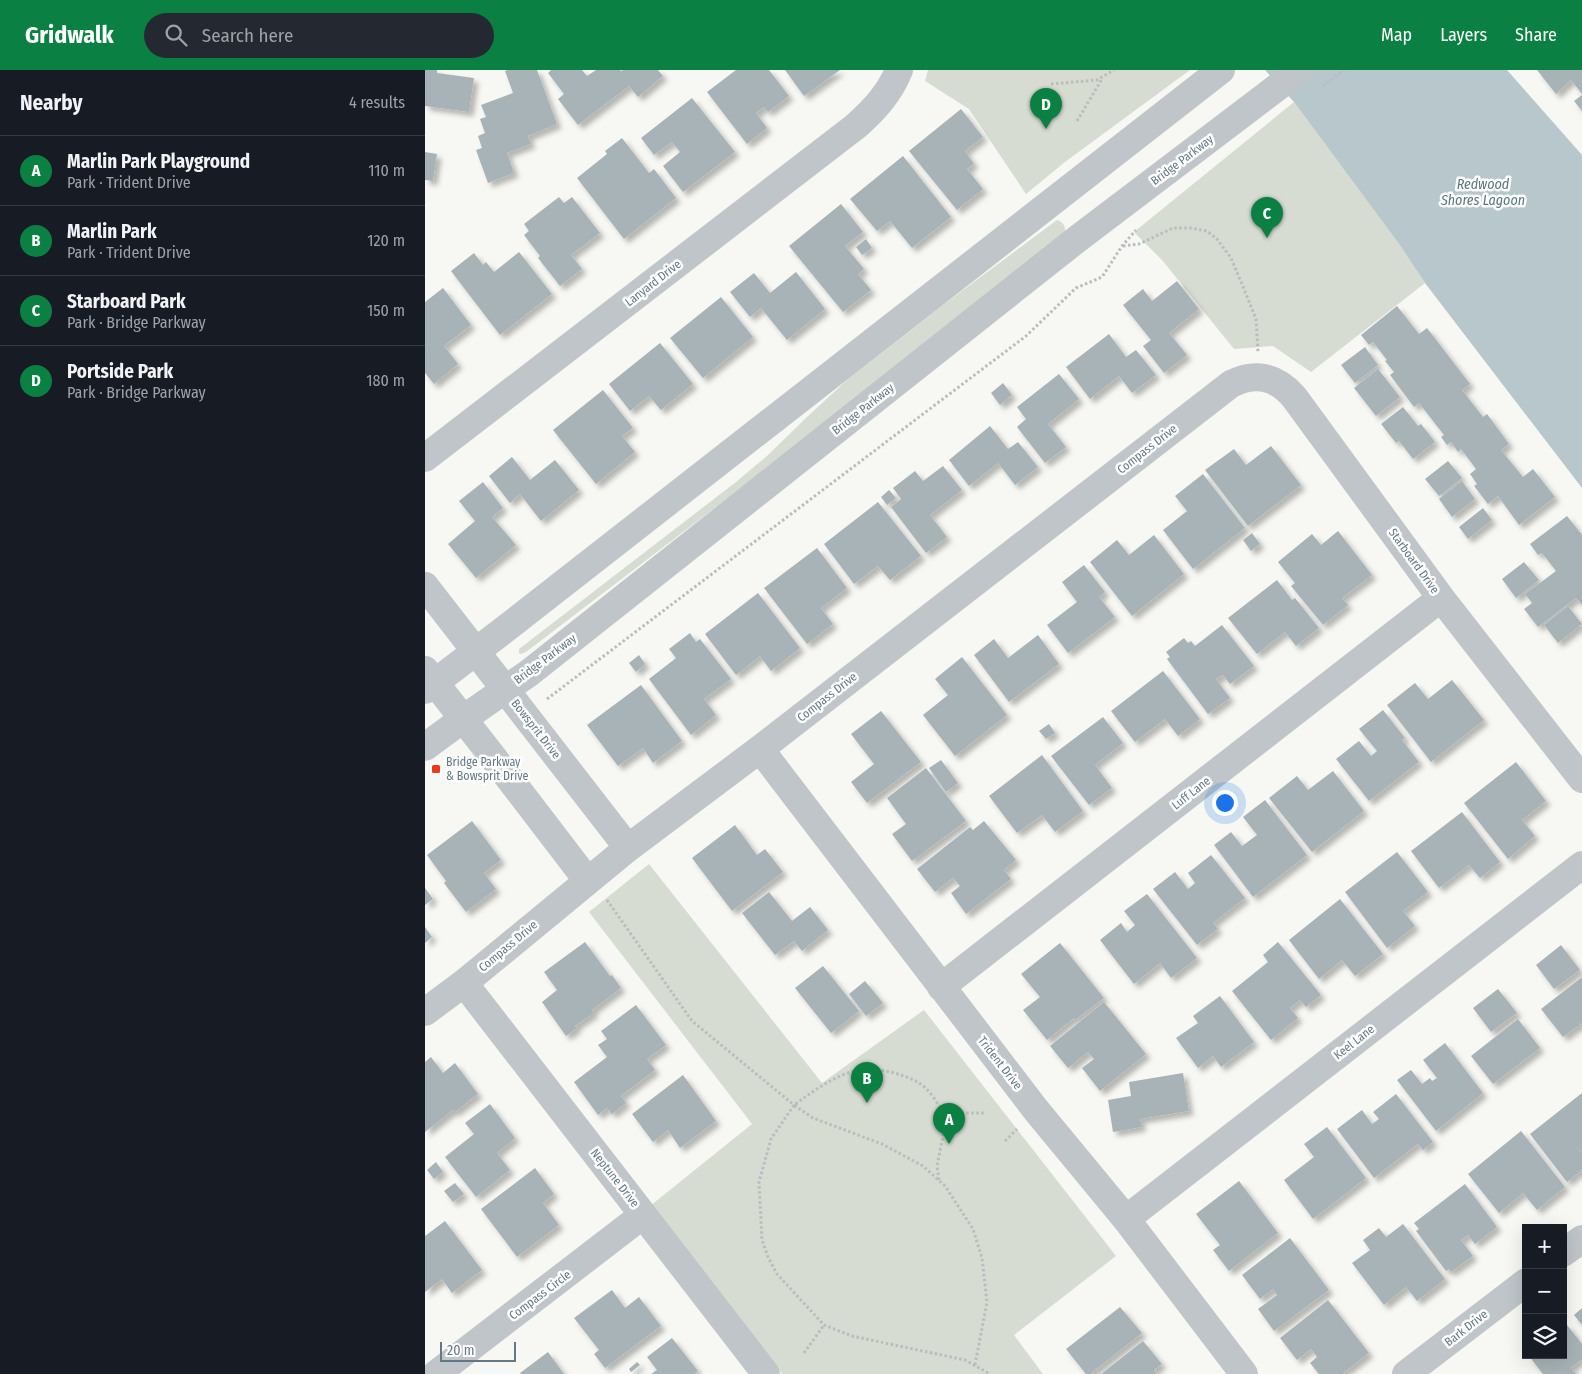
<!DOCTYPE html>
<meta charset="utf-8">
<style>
:root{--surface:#171b24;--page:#242831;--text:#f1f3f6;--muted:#9ea1a6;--line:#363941;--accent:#0b8043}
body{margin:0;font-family:"Fira Sans Condensed",sans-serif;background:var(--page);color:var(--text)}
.controls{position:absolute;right:15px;bottom:15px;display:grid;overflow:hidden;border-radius:0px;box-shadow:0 5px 20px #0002}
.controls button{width:45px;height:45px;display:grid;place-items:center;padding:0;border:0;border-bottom:1px solid var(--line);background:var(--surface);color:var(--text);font:25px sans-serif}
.scale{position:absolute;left:15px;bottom:12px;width:76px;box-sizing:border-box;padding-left:5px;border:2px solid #637a86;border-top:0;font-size:14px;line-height:18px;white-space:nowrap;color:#637a86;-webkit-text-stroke:4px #fff;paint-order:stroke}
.you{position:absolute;left:799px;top:732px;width:18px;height:18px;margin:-12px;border:4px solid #fff;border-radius:50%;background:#1a73e8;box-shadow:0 0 0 8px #1a73e833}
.badge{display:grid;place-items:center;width:32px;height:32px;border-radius:50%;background:var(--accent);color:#fff;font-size:16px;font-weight:700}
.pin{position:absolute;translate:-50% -41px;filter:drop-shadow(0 1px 2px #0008)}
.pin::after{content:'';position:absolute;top:26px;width:18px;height:15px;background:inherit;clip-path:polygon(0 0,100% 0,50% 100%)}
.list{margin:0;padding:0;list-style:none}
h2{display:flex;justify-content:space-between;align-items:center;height:65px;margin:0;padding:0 20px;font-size:21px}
h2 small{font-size:16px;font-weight:400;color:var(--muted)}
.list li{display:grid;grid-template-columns:32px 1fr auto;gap:15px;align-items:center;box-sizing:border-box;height:70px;padding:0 20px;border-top:1px solid var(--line)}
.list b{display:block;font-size:19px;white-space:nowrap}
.list p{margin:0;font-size:16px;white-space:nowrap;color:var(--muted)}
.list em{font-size:16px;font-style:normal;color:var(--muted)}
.icon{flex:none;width:28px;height:28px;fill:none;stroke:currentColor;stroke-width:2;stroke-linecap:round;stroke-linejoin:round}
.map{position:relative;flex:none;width:1157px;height:1304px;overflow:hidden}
header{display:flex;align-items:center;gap:30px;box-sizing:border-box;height:70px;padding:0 25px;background:var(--accent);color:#fff}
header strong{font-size:24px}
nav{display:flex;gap:28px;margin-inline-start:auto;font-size:18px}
.search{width:350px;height:45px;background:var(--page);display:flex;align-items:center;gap:12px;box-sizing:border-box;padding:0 18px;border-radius:28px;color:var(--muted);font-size:19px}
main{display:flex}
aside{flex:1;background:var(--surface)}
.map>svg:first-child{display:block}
.green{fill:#d7dcd2}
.water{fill:#b8c7cb}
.building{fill:#a7b3b7;filter:url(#shadow)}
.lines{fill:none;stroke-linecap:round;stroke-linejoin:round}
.path{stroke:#b9bdbf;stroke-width:3;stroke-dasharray:2.5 2.5;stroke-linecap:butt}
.minor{stroke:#bfc5c8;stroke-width:28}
.tertiary{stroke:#bfc5c8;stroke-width:28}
.poi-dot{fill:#ef371b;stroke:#fff;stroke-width:2}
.labels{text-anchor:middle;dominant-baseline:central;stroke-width:5;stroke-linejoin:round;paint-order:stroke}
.street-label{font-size:12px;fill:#637a86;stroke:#fff}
.poi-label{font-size:12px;fill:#637a86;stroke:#fff;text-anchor:start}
.water-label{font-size:14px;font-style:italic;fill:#5a767c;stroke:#fff}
</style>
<header>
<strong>Gridwalk</strong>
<div class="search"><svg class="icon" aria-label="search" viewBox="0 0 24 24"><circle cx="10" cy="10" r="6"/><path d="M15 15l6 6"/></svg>Search here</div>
<nav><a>Map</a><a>Layers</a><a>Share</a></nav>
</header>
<main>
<aside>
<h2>Nearby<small>4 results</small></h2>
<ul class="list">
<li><span class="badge">A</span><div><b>Marlin Park Playground</b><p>Park · Trident Drive</p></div><em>110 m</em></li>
<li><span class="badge">B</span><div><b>Marlin Park</b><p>Park · Trident Drive</p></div><em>120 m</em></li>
<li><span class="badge">C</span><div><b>Starboard Park</b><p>Park · Bridge Parkway</p></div><em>150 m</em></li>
<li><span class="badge">D</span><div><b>Portside Park</b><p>Park · Bridge Parkway</p></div><em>180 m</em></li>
</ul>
</aside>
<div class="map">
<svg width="1157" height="1304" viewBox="0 0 1157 1304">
<defs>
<filter id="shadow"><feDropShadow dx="4.5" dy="4.5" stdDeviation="2.5" flood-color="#0004"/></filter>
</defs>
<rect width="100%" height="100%" fill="#f7f7f3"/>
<!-- green -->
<path class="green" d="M503,0H765L640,92L601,124L544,39L500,11Z
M869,32L974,174L1000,213L886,302L848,276L809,279L737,190L709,162Z
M632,150C638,152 641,156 640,163L325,411L101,582L96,584L94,583V579L311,412L342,386L382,347L422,310L518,235Z
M224,794L397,1013L499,940L691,1186L589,1265L618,1304H357L225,1136L327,1054L164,842Z"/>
<!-- water -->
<path class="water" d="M840,0H1082L1157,85V418L1000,213L974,174L869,32Z"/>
<!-- building -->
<path class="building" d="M0,0H12V3L49,8L44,42L0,36Z
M83,0H112L132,54L103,66L106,74L82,83L89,103L63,113L51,80L57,78L53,66L60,63L55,49L61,47L56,35L88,23L80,1Z
M126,0H157L162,6L171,0H195L196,1L198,0H233L238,6L213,27L204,16L153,55L133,29L139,24L123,3Z
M311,0H344L364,26L343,42L339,37L331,43L342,58L322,74L282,22Z
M360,0H415L379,26Z
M1112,0H1157V24L1146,10L1131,24Z
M1157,25V41L1149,31Z
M267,28L310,82L258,122L238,96L255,82L247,72L229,85L216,68Z
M536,39L558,67L540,81L549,94L542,99L558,119L532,140L484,81Z
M197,68L224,103L229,99L251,128L199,169L152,108L182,84L180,81Z
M0,82L12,84L8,111L0,110Z
M478,86L526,147L487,178L465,151L452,161L425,129Z
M134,127L139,133L147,127L175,163L146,185L157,199L135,216L113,188L115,186L99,165L104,161L99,154Z
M416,134L438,162L420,176L439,199L433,204L446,220L418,242L364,176Z
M441,169L447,178L437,185L431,177Z
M94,182L127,224L75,265L26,201L49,183L58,195L61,192L69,202Z
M371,202L400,239L362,270L336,238L325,247L305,222L329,203L345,223Z
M752,211L774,239L744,263L762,285L739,303L718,276L726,270L698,235L718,219L727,231Z
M18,218L46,255L19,276L33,294L9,314L0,303V232Z
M296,227L328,267L278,308L245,268Z
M972,236L994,264L1002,258L1045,314L1037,320L1058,347L1062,344L1084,374L1076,380L1098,407L1108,399L1130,427L1094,455L1073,426L1063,434L1049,416L1052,414L1045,404L1051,399L1036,379L1033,382L1026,372L1022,375L1016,367L1019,365L994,333L989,337L965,305L969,302L960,291L962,290L948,272L944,275L936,265Z
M684,264L701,287L711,280L731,305L707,323L694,306L665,329L641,297Z
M235,273L268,314L236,340L224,326L205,341L184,314Z
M940,277L953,295L930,313L916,295Z
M953,299L975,327L951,346L929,318Z
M634,304L654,329L623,354L641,377L620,393L592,357L601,349L592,337Z
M578,313L587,325L575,335L566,323Z
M178,320L208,358L197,366L210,382L171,414L128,360Z
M978,337L993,356L996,354L1010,372L988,389L974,371L971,373L956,354Z
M565,356L583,379L593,372L613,397L590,415L573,393L544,416L524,390Z
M846,376L876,415L823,456L780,400L809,379L821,395Z
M87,387L105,410L130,390L154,420L116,451L95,424L85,433L64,406Z
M1023,391L1037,408L1014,426L1000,409Z
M518,396L537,420L505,445L522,467L501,483L466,437L476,429L468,418L490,401L498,411Z
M778,404L820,458L768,499L738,460L762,441L750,426Z
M1037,411L1050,429L1027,447L1014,429Z
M58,412L78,438L67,447L91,475L51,508L23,474L50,451L34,431Z
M464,420L471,428L462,435L456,427Z
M453,432L496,486L465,510L453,496L429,514L399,474Z
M1058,438L1067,450L1043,469L1034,457Z
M1142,446L1157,465V535L1151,528L1113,557L1099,539L1107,533L1100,524L1131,501L1117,483L1113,485L1105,474Z
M913,461L947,505L917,528L923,535L898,555L866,516L870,513L853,492L887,464L896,475Z
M827,463L835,474L826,481L818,470Z
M729,465L759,504L707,546L665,492L692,470L704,485Z
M392,478L422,518L396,538L408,554L382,574L339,518Z
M1099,492L1114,510L1091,528L1077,509Z
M659,495L680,522L674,527L690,547L643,583L622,555L652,532L637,512Z
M852,510L867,530L870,528L894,558L871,576L860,562L832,584L803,548Z
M333,523L375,578L346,601L335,586L311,605L280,564Z
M1143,536L1157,554L1133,573L1119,555Z
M797,555L829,596L805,614L798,605L791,609L805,628L783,644L742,589L745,587L741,582L759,568L763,573L766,571L770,576Z
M265,563L271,572L275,569L306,609L279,629L291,645L266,665L224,609L251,588L244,579Z
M613,565L634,594L584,632L549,585L569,569L583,588Z
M214,585L220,594L211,602L204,593Z
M537,587L582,645L530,686L498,645L523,625L510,609Z
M738,601L775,649L753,666L740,649L710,672L686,641Z
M1027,610L1059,650L1006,692L962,635L990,613L1003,629Z
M216,615L257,671L228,693L218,678L193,696L162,655Z
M958,640L980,668L977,670L994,692L944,731L911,689L934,671L946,686L952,681L934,659Z
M456,641L496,692L442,733L426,712L449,694L426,664Z
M678,647L698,673L670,695L687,718L664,735L626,686Z
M624,654L630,663L621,669L614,661Z
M617,685L658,741L630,762L617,745L592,763L564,726Z
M516,690L533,713L521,722L504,698Z
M1091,692L1121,731L1097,750L1110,766L1083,789L1039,733Z
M501,698L541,751L487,791L467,764L481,754L462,728Z
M908,701L939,741L887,782L844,728L872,706L883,720Z
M840,730L882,785L828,827L789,775L806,762L817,776L832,765L818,747Z
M1037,742L1075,792L1055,808L1044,795L1014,818L986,781Z
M47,751L76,790L59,803L71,819L41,842L19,813L21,811L2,785Z
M559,751L591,790L579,800L586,809L541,844L526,823L535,816L528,808L510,822L492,799L545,757L548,760Z
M310,755L332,785L340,779L358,802L307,841L267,788Z
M972,782L1003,822L978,841L990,856L962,878L920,822Z
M786,785L820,828L788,853L793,859L772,875L728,819L750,802L763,819L770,813L763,803Z
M0,818L8,829L0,835Z
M344,822L367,851L385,837L403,860L377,881L369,871L350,885L317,843Z
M722,824L772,888L746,908L735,893L709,914L675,870L696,853L702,862L710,855L699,841Z
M915,829L958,884L930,906L917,890L894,909L864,870Z
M0,857L7,867L0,873Z
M160,872L185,906L187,905L196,918L167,940L169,943L150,956L152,958L141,966L117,932L132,920L119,902Z
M853,872L896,925L881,937L875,930L865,938L873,948L846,970L807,921L843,892L838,885Z
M635,873L679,928L650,950L649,948L622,970L598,940L615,927L596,904Z
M1136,875L1155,900L1129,919L1111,895Z
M398,896L434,941L406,963L370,918Z
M1157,907V953L1138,967L1116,939Z
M440,911L458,933L441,946L424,924Z
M1073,919L1092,943L1066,962L1048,938Z
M795,926L829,972L796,997L788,986L773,998L751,968L773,953L768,946Z
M679,932L721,984L675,1021L657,998L669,989L663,982L643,998L625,976Z
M211,935L241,975L222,989L230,1000L196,1026L201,1033L187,1044L182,1038L173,1045L149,1012L182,987L173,975L182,969L176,961Z
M1093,949L1115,978L1068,1014L1046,986Z
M1020,973L1058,1023L1011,1061L972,1010L986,1000L997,1014L1005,1008L1007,1011L1012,1008L998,990Z
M6,987L18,1003L30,993L53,1024L30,1042L28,1040L0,1062V992Z
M758,1003L764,1041L715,1049L717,1057L688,1062L683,1030L706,1026L704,1012Z
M258,1005L291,1051L255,1078L243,1060L228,1072L207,1044Z
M1157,1023V1080L1156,1081L1157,1083V1100L1142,1112L1105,1064Z
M971,1024L1008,1072L998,1080L993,1074L949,1108L912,1059L937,1040L947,1054L954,1049L948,1042Z
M65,1034L90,1068L72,1083L85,1100L51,1127L20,1087L49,1064L40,1053Z
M902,1057L941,1108L888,1149L859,1110L889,1087L879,1074Z
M1096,1061L1140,1117L1112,1140L1098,1123L1074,1143L1043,1104Z
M11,1092L18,1102L9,1109L2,1100Z
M110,1098L129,1124L118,1133L134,1155L92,1187L56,1139Z
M814,1111L853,1163L804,1201L788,1180L795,1175L771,1144Z
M30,1113L39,1124L28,1132L19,1121Z
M1040,1114L1072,1157L1050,1174L1043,1165L1036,1170L1048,1186L1026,1202L1024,1199L1021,1201L991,1161L994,1159L989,1153Z
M20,1151L57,1200L27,1223L17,1209L0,1222V1166Z
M978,1154L1020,1209L992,1231L981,1217L959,1235L927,1193L945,1180L938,1170L954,1158L961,1167Z
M865,1168L904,1220L849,1261L833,1239L852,1225L848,1219L835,1229L817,1205Z
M187,1220L200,1238L214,1227L236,1256L180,1298L169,1284L174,1280L149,1248Z
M903,1230L944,1283L917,1304H894L885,1293L892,1287L886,1279L872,1290L855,1268Z
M695,1237L717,1263L665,1304H661L641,1279Z
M1157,1238V1255L1149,1245Z
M1142,1255L1157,1274V1292L1156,1290L1146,1298L1151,1304H1118L1104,1286L1138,1285V1258Z
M247,1268L273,1301L269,1304H226L232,1300L222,1287Z
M718,1271L737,1294L729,1300L732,1304H676Z
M123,1282L139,1304H96L95,1303Z
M212,1292L215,1295L206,1302L204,1299Z"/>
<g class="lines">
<!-- path -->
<path class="path" d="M626,14L672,10L689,0
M898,16L919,0
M652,51L677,9
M698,176L714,174L748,158H766L782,161L792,169L806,188L819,219L831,249L833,282
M122,629L601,266L651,218L677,207L697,176L711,160
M182,830L267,951L369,1035L346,1069L334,1112L337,1170L343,1187L352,1204L399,1255L427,1266L540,1290L565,1304
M580,1071L592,1059
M514,1110L512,1096L519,1061L517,1040
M379,1283L399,1255
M550,1295L562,1232L557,1188L548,1159L520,1116L498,1096L457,1074L388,1048L369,1035C386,1023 403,1010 423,1003C443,995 476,1002 494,1013C503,1018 511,1031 517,1040L537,1043H560"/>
<!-- minor -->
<path class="minor" d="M0,388L431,56C449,40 465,23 474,0
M0,516L203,778
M0,600L61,678L162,810
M335,679L611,1040L701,1149L819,1304
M39,913L341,1304
M516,917L1016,528
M0,942L39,913L203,778L335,679L806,314C830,302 851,306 869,327L1016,528L1157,709
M701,1149L1157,795
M1138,1183L1157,1169
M11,1304L218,1145
M981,1304L1101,1212"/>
<!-- tertiary -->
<path class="tertiary" d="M0,620L75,563L796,0
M0,677L38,649L104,603L651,170L875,0"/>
</g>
<!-- markers -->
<rect class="poi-dot" x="6" y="694" width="10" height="10" rx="2.5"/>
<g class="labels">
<!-- street labels -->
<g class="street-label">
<text transform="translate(757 90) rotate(-37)">Bridge Parkway</text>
<text transform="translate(228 213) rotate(-38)">Lanyard Drive</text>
<text transform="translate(438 339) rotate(-38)">Bridge Parkway</text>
<text transform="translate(722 379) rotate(-38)">Compass Drive</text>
<text transform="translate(989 491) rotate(54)">Starboard Drive</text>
<text transform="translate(120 589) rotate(-37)">Bridge Parkway</text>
<text transform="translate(402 627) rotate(-38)">Compass Drive</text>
<text transform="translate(111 659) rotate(52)">Bowsprit Drive</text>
<text transform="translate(766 723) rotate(-38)">Luff Lane</text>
<text transform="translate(83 876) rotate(-40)">Compass Drive</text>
<text transform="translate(929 972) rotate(-38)">Keel Lane</text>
<text transform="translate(575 993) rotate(52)">Trident Drive</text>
<text transform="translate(190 1108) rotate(52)">Neptune Drive</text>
<text transform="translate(115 1225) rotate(-37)">Compass Circle</text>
<text transform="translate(1041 1258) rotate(-38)">Bark Drive</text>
</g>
<!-- poi labels -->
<g class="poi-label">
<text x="21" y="692">Bridge Parkway<tspan x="21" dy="14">&amp; Bowsprit Drive</tspan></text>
</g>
<!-- water labels -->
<g class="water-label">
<text x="1058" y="114">Redwood<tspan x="1058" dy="16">Shores Lagoon</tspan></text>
</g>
</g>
</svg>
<div class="controls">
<button>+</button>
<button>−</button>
<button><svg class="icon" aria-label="layers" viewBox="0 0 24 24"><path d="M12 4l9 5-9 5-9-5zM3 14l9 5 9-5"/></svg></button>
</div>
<div class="scale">20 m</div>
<div class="you"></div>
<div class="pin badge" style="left:524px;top:1074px">A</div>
<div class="pin badge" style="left:442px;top:1033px">B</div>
<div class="pin badge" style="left:842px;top:168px">C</div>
<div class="pin badge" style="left:621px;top:59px">D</div>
</div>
</main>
